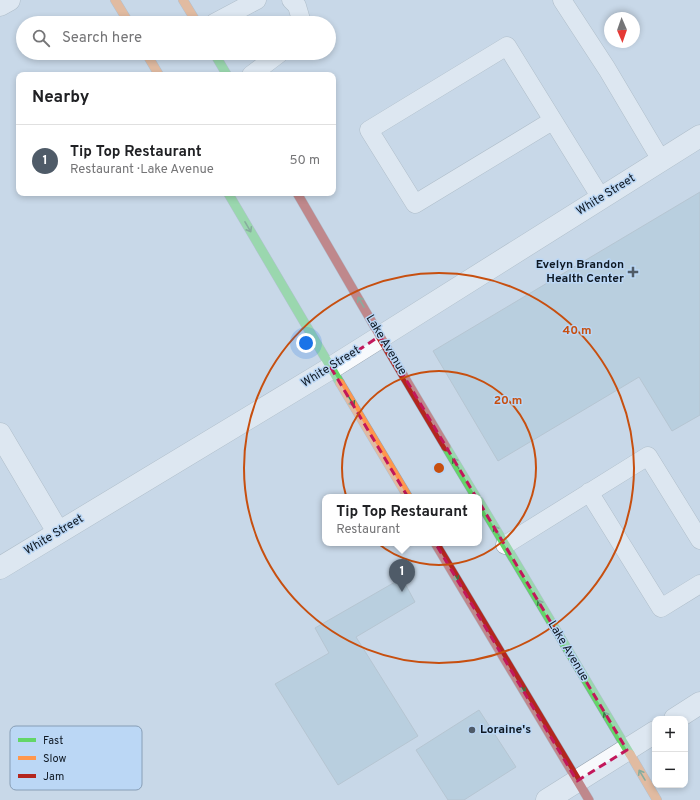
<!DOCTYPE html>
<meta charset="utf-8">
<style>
:root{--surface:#fff;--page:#f6f6f6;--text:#202124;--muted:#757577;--line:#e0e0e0;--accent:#4f5b68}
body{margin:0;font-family:Overpass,sans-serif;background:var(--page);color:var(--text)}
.controls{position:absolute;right:12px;bottom:12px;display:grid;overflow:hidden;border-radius:8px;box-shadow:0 2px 6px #0003}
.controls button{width:36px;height:36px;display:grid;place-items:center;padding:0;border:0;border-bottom:1px solid var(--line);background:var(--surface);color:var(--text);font:20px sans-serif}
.compass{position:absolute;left:604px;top:12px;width:36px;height:36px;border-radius:50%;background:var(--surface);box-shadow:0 2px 6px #0003;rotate:178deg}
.you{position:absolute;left:306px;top:343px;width:14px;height:14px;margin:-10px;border:3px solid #fff;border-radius:50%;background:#1a73e8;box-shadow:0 0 0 6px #1a73e833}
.badge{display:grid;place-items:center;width:26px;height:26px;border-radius:50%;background:var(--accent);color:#fff;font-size:13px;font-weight:700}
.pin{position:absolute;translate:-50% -33px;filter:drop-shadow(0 1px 2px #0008)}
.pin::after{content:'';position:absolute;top:21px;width:14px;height:12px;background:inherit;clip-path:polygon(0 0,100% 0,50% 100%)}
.popup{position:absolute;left:322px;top:494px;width:160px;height:52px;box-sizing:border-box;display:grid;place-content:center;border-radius:8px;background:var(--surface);filter:drop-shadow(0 1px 3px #0005);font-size:13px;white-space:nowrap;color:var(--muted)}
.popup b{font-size:15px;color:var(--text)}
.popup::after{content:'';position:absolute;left:50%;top:100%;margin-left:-8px;border:8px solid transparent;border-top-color:var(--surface)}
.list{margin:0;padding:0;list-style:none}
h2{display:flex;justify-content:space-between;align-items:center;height:52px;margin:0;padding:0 16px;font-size:17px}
h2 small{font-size:13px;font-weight:400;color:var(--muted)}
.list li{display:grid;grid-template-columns:26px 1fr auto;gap:12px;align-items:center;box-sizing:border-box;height:72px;padding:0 16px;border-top:1px solid var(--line)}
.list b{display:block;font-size:15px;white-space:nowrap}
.list p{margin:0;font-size:13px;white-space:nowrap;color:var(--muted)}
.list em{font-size:13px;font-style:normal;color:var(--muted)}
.icon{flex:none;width:22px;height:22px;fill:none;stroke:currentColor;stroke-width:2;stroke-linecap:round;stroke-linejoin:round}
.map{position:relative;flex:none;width:700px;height:800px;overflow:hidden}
.search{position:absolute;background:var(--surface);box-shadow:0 2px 6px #0003;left:16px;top:16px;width:320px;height:44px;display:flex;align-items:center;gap:10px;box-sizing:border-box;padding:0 14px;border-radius:22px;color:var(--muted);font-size:15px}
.panel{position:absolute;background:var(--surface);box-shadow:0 2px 6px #0003;left:16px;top:72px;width:320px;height:124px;border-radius:8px}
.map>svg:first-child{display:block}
.building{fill:#a6c3d4;stroke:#9fadb8}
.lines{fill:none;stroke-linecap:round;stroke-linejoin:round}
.lane-casing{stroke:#909ca8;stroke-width:19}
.street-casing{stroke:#909ca8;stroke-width:23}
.fast-casing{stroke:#93a4b6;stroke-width:10}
.slow-casing{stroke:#93a4b6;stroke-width:10}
.jam-casing{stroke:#93a4b6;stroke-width:10}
.lane{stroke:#f7f9fc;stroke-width:18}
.street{stroke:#f7f9fc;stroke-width:22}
.fast{stroke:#63d668;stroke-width:9}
.slow{stroke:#ff974d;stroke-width:9}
.jam{stroke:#b3261e;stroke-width:9}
.oneway{stroke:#387746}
.marked{fill:none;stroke:#c2185b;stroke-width:3;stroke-dasharray:8 5;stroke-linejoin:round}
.ring{fill:none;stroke:#c74f0f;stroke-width:2}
.poi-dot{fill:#4f5b68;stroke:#bbd7f5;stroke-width:1.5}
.labels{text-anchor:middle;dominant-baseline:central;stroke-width:3;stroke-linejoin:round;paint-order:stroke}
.street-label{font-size:12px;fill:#0e1823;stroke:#bbd7f5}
.poi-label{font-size:12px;font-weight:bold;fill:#0e1823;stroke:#bbd7f5;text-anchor:end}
.key{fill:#bbd7f5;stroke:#879eb6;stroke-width:1}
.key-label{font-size:11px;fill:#0e1823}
.centre{fill:#c74f0f;stroke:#bbd7f5;stroke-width:2}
.ring-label{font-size:12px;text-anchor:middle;font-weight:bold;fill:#c74f0f;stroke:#bbd7f5;stroke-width:3;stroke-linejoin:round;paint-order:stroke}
</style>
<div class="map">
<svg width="700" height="800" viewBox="0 0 700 800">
<rect width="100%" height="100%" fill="#c8d8e8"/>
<!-- building -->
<path class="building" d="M700,192V415L672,431L639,377L498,461L433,351Z
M402,578L415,602L356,637L418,736L338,785L275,684L329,653L315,628Z
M479,710L516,767L464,800H448L416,750Z"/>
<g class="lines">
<defs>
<path id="lane" d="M291,0L297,6L302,23
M562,0L607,69L661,160
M214,23L257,0
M251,75L280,53
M552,121L415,204L369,130L507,46L601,198
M589,492L661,608L700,584
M505,545L648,456L700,540"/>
<path id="street" d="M0,5L9,0
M0,434L58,532
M0,568L331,368L700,136
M675,719L700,703
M547,800L655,732"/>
<path id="fast" d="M214,53L227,75
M228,193L340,383
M446,447L476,497
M479,501L630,754"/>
<path id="slow" d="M115,0L129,23
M183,0L197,23
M146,53L159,75
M340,383L408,497
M630,754L657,800"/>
<path id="jam" d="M297,193L380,336L446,447
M435,543L589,800"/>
</defs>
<!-- lane casing -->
<use href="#lane" class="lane-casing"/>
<!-- street casing -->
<use href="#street" class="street-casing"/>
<!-- fast casing -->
<use href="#fast" class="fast-casing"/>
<!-- slow casing -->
<use href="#slow" class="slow-casing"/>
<!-- jam casing -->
<use href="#jam" class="jam-casing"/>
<!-- lane -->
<use href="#lane" class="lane"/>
<!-- street -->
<use href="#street" class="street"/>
<!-- fast -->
<use href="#fast" class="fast"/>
<!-- slow -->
<use href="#slow" class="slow"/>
<!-- jam -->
<use href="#jam" class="jam"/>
</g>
<!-- one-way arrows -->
<defs><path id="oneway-shaft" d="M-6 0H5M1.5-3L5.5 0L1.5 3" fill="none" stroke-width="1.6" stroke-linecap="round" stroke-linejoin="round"/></defs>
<g class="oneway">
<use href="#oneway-shaft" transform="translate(248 227) rotate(60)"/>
<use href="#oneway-shaft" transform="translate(361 302) rotate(-120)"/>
<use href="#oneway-shaft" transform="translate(351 401) rotate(59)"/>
<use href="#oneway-shaft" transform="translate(456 463) rotate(-121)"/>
<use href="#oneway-shaft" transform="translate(497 531) rotate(-121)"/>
<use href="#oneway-shaft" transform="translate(455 576) rotate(59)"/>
<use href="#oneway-shaft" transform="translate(541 605) rotate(-121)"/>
<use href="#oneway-shaft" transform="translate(522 688) rotate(59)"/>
<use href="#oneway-shaft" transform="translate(607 717) rotate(-120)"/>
<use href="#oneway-shaft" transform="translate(642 775) rotate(-121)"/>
</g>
<!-- marked area -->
<path d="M0 0H700V800H0ZM380,336L627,750L577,781L331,368Z" fill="#c8d8e8" fill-opacity=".55" fill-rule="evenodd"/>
<path class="marked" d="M380,336L627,750L577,781L331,368Z"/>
<!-- distance rings -->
<g class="ring">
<circle cx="439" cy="468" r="97"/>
<circle cx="439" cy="468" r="195"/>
</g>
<!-- markers -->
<g class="poi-dot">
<path d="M631 266h4v4h4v4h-4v4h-4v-4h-4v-4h4z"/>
<circle cx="472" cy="730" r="4"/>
</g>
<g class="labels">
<!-- street labels -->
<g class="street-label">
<text transform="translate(606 195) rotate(-32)">White Street</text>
<text transform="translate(386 345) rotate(59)">Lake Avenue</text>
<text transform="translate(331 367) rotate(-32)">White Street</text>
<text transform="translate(54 535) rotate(-31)">White Street</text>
<text transform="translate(568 651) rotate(59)">Lake Avenue</text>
</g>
<!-- poi labels -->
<g class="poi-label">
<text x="624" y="265">Evelyn Brandon<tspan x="624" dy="14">Health Center</tspan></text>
<text x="480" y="730" text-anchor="start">Loraine's</text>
</g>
</g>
<!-- legend -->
<rect x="10" y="726" width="132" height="64" rx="6" class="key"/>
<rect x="18" y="738" width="18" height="4" fill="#63d668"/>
<rect x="18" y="756" width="18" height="4" fill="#ff974d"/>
<rect x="18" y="774" width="18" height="4" fill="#b3261e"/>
<g class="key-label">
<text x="43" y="744">Fast</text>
<text x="43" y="762">Slow</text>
<text x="43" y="780">Jam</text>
</g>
<circle cx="439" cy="468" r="6" class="centre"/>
<g class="ring-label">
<text x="577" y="334">40 m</text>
<text x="508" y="404">20 m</text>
</g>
</svg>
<div class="controls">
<button>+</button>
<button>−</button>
</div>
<svg class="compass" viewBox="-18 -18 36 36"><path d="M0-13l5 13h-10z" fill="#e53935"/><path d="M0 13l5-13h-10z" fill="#757577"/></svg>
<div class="you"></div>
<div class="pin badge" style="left:402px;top:592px">1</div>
<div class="popup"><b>Tip Top Restaurant</b>Restaurant</div>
<div class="search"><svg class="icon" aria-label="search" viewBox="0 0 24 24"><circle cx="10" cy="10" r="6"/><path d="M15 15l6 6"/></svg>Search here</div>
<section class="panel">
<h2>Nearby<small></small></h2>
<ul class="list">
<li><span class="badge">1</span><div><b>Tip Top Restaurant</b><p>Restaurant · Lake Avenue</p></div><em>50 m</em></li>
</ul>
</section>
</div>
